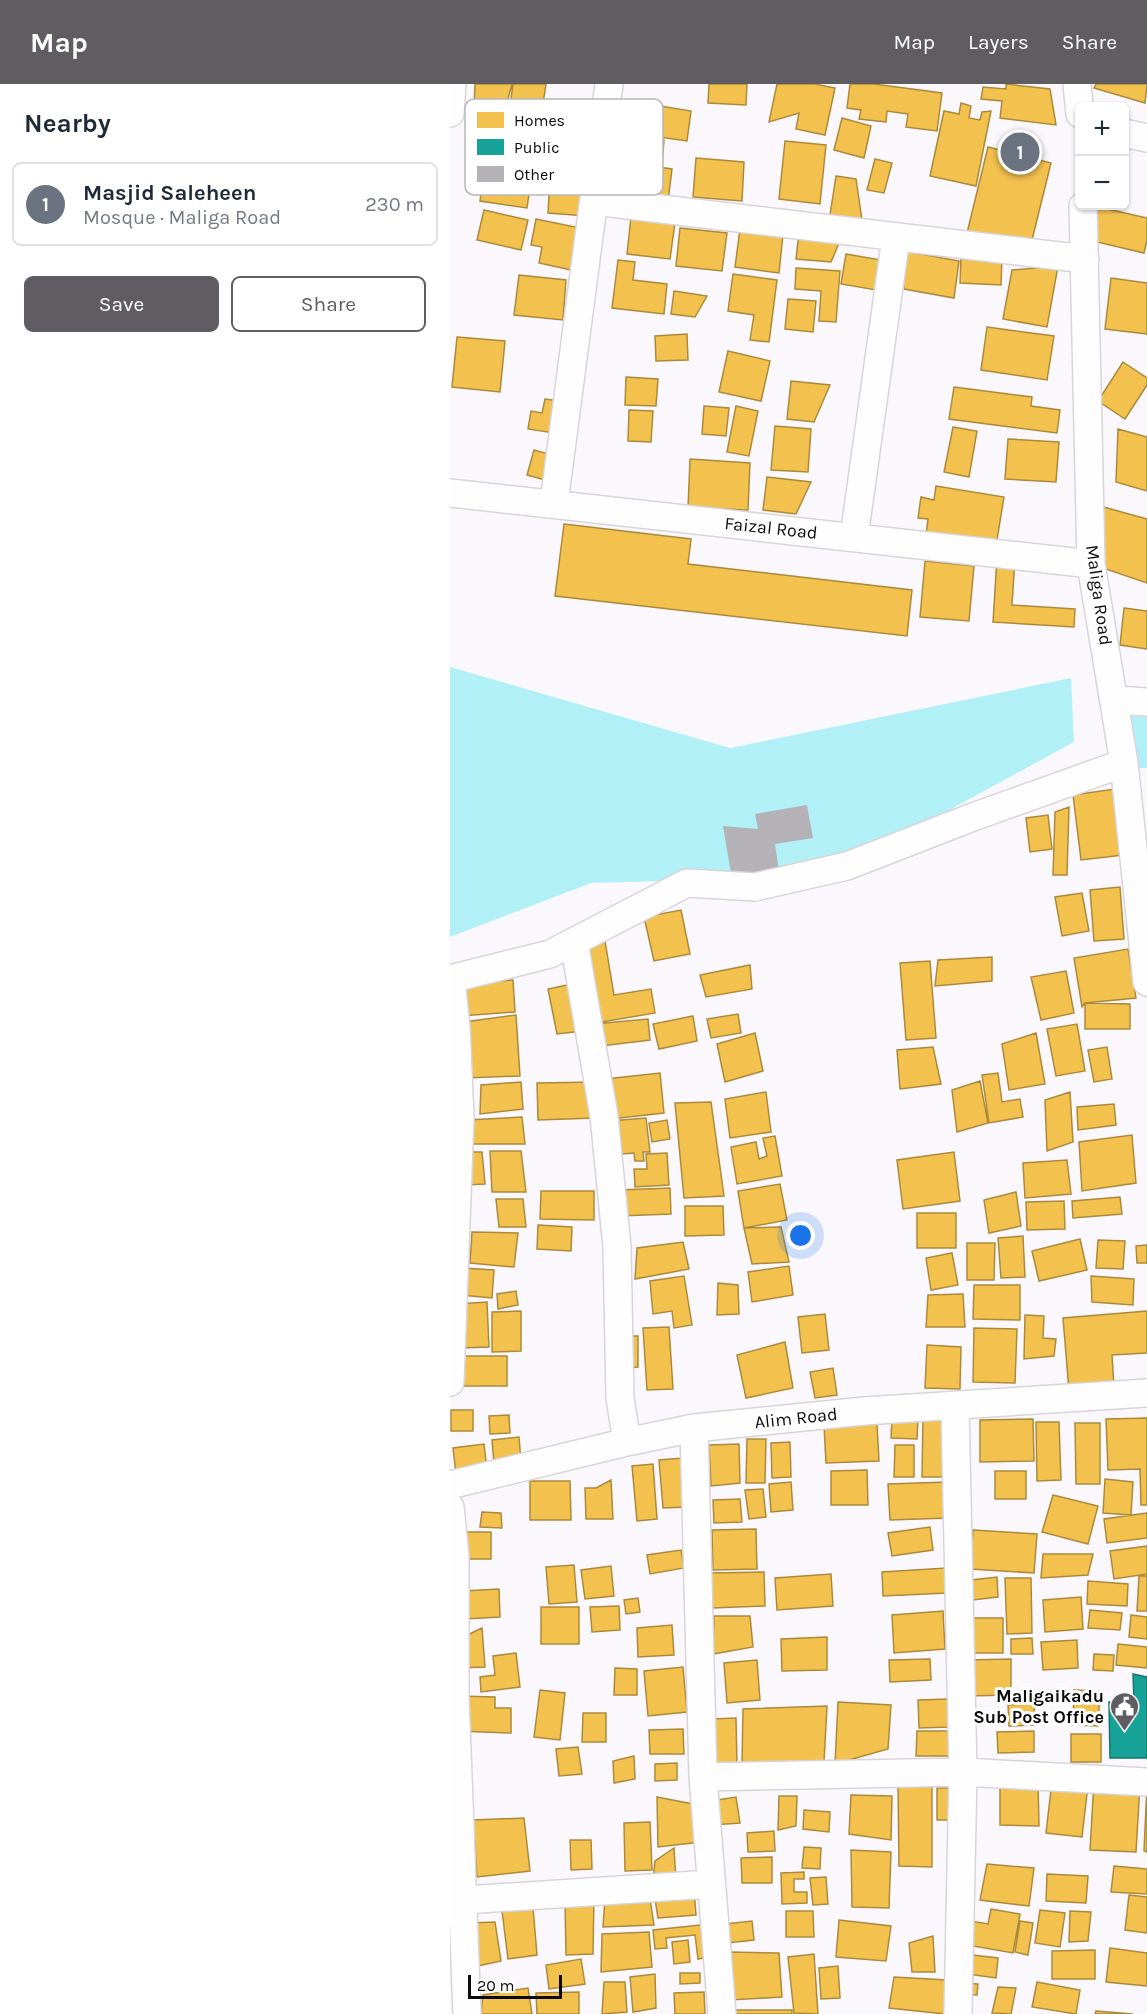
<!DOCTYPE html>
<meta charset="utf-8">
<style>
:root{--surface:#fff;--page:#f6f6f7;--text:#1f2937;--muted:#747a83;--line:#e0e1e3;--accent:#605d62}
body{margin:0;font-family:Karla,sans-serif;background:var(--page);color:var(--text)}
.controls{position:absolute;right:18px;top:18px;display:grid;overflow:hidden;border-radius:9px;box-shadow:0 2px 4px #0004}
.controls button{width:54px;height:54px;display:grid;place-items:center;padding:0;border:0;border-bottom:2px solid var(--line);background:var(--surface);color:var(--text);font:30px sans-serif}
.scale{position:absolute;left:18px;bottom:15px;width:94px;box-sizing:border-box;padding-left:6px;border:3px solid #0d0a0e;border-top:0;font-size:16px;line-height:21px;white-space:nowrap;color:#0d0a0e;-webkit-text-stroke:4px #fff;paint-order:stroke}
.you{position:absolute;left:351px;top:1152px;width:21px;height:21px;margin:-15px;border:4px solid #fff;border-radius:50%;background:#1a73e8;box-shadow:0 0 0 9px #1a73e833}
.badge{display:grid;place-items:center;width:39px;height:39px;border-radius:50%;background:var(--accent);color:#fff;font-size:20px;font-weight:700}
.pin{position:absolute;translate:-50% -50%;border:3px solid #fff;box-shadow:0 2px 6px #0006}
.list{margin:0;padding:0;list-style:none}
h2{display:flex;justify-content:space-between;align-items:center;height:78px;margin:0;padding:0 24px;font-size:26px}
h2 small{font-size:20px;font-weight:400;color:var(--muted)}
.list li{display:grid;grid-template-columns:39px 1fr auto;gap:18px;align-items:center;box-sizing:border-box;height:84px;margin:0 12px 12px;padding:0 12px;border:2px solid var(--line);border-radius:9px}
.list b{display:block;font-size:22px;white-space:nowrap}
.list p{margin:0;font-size:20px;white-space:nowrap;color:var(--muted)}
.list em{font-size:20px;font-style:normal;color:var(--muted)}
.actions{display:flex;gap:12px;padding:18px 24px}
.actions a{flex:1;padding:14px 0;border:2px solid var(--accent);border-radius:9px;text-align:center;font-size:21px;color:var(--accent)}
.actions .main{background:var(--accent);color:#fff}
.map{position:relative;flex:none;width:697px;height:1930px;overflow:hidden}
header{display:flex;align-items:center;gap:36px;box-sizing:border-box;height:84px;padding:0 30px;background:var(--accent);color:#fff}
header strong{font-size:28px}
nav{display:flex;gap:33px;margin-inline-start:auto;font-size:21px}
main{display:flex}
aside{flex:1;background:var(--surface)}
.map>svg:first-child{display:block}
.water{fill:#b2f0f7}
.homes{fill:#f2c14e;stroke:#ad8a3b;stroke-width:1.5}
.public{fill:#17a398;stroke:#14756f;stroke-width:1.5}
.building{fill:#b5b2b7}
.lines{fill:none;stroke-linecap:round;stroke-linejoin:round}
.street-casing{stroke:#d8d5da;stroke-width:30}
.street{stroke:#fefeff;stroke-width:27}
.labels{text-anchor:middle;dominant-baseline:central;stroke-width:6;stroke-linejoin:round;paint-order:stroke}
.street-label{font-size:18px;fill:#0d0a0e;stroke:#fff}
.poi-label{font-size:18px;font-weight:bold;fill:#0d0a0e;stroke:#fff;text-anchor:end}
.key{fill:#fff;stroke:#b6b6b7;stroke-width:1.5}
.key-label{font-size:16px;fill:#0d0a0e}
</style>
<header>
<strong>Map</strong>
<nav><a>Map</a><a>Layers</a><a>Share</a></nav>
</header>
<main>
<aside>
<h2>Nearby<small></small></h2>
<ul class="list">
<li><span class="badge" style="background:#6b7280">1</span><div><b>Masjid Saleheen</b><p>Mosque · Maliga Road</p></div><em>230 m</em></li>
</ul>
<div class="actions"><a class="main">Save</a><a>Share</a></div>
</aside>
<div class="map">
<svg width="697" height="1930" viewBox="0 0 697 1930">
<rect width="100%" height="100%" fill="#fbf8fd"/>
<!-- water -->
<path class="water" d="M0,583L280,664L621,594L624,658L397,782L282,795L141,799L0,853Z
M665,616L697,618V684H679Z"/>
<!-- homes -->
<path class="homes" d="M25,0H62L55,26L24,25Z
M63,0H96L93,20L82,26L60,22Z
M259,0H297L296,21L258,19Z
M327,0H365L385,4L375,51L346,45L349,29L319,38Z
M400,0H424L492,9L487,47L456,43L458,30L437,27L436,38L409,35L411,26L397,24Z
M556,0L600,5L606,41L550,34L552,17L531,15L533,3L556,5Z
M646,0H697L695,19L644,4Z
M186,18L241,27L237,57L181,49Z
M511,19L521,22L519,34L530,36L532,28L541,27L526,102L480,92L494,27L509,30Z
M392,34L421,42L414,74L384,66Z
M180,52L214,56L212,80L192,78V73L177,71Z
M335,57L376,61L370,120L329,115Z
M538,63L601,79L580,164L517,149Z
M48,66L85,71L77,124L30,117L34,86L45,88Z
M246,74L294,78L292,117L243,113Z
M425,75L442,79L434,109L417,106Z
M101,77L140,80L136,132L98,129Z
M180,79L222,85L218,117L175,111Z
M386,92L406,95L412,136L380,131Z
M644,122L697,134V156L694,169L647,158Z
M34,126L78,136L71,166L27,156Z
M181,133L225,139L220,175L177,170Z
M86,135L135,145L126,187L89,179L92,163L81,161Z
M230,144L277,149L272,187L226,182Z
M290,145L333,151L329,189L285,183Z
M349,148L392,152L381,178L346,175Z
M449,166L509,177L504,214L454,205Z
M396,170L431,176L426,206L391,200Z
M511,172L552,173L551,201L510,199Z
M168,176L185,178L183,196L217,200L214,230L162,224Z
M608,182L597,243L553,235L562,186Z
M346,184L390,187L386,238L369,237L371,207L345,205Z
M283,190L327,196L319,258L300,256L304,231L278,227Z
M69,191L116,196L113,236L64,231Z
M661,194L697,199V250L655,245Z
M224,207L257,212L245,233L221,230Z
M338,215L366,217L363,248L335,245Z
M537,243L604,252L597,296L531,286Z
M237,250L238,276L206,277L205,252Z
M7,253L55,257L50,308L2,303Z
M278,267L320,277L311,317L269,308Z
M673,278L697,294V301L675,335L648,317Z
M176,293L208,295L206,322L175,321Z
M341,297L380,301L364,338L337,335Z
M504,303L582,313L581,322L610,326L607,349L499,335Z
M95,315L115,318L110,350L78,345L81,327L92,329Z
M254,322L279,324L276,352L252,350Z
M286,322L308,327L299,372L277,368Z
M179,326L203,327L201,358L178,357Z
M325,342L361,345L358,388L321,386Z
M503,343L527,347L519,393L494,388Z
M668,345L697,353V407L666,398Z
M558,355L609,358L606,398L555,395Z
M84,366L102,371V398L77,391Z
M240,375L300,379L298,426L238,424Z
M317,393L361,398L346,430L313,426Z
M486,402L554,413L546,462L476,451L478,435L468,434L471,413L484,416Z
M650,422L697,435V499L653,484Z
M114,440L241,455L238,480L462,506L457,552L105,512Z
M547,474L565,475L562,521L625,525L624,543L543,538Z
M475,477L524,482L519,537L470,533Z
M674,524L697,527V565L670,561Z
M665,705L673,771L631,776L623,711Z
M619,723L617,791H603L605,728Z
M598,731L602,765L580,768L576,734Z
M670,803L674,855L644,857L640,806Z
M632,809L639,847L612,852L605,813Z
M231,826L240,870L204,877L194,833Z
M155,857L164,911L201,905L205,929L140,940L128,862Z
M678,865L686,914L635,919L632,923L624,874Z
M542,873V897L485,902L488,876Z
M480,877L486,954L456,956L450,879Z
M300,881L302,905L256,913L250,891Z
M616,887L624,929L591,936L581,893Z
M63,896L65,928L11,932L8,900Z
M122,900L132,947L107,950L98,905Z
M635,919L680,920V945H635Z
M288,930L291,949L261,954L257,935Z
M66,931L70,992L15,994L14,938Z
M243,932L247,957L209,965L203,940Z
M198,935L200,956L151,962L144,940Z
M627,940L635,987L606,992L597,945Z
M305,949L313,987L275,998L267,960Z
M586,949L595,1000L559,1006L552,960Z
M483,963L491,1000L450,1005L447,966Z
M657,963L662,995L644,998L638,966Z
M210,989L214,1029L161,1035L156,995Z
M548,989L552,1018L570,1015L573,1033L539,1039L532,991Z
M530,997L538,1039L507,1048L502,1006Z
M71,998L73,1025L30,1030L31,1001Z
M144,998L145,1034L88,1036L87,999Z
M316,1008L321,1048L280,1054L275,1015Z
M620,1008L623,1058L597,1067L595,1016Z
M261,1018L274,1112L234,1114L225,1019Z
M664,1020L666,1041L628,1046L627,1023Z
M72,1033L75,1060H16L17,1036Z
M196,1034L200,1068H193L194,1077H185L184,1069L172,1070L171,1061L161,1062L159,1037Z
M217,1036L220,1055L202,1058L199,1039Z
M682,1051L686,1099L632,1107L629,1058Z
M325,1052L332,1092L287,1100L281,1063L306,1058L309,1075L317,1072L313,1054Z
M40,1067H71L76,1108H42Z
M14,1068H32L35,1100L15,1101Z
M504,1068L510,1117L453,1125L447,1076Z
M217,1069L219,1101L185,1103L184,1085H197L196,1070Z
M617,1076L621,1110L575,1114L573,1079Z
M330,1100L337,1136L294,1144L288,1107Z
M220,1104L221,1130L169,1132L168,1106Z
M91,1107H144V1136L90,1135Z
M566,1108L571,1142L539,1149L534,1116Z
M670,1113L672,1130L623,1134L622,1117Z
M46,1115H73L76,1143H49Z
M614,1117L615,1145L577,1146L576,1118Z
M235,1122H273L274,1151L235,1152Z
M467,1129H506V1164H467Z
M88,1141L122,1143L121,1167L87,1165Z
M331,1143L339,1178L302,1180L294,1144Z
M22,1148L68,1149L64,1183L20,1179Z
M573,1152L575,1193L551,1194L548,1154Z
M630,1155L637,1186L589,1197L582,1167Z
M648,1156L675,1157L673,1185L646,1184Z
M233,1158L239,1185L185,1195L187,1164Z
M517,1159H545L544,1196H517Z
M697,1161V1179H687L686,1162Z
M502,1169L508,1201L481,1206L476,1174Z
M339,1182L343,1211L302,1218L298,1188Z
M13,1184L44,1186L42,1214L11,1211Z
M234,1192L242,1241L224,1244L222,1227L203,1230L200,1197Z
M641,1192L684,1195L683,1221L642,1218Z
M268,1199L288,1201L289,1230L267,1231Z
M524,1201H570V1236L523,1235Z
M66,1207L68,1221L48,1225L47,1210Z
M513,1210L515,1243H476L478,1211Z
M37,1218L39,1263L10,1264L8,1220Z
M71,1227V1267L42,1268V1228Z
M697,1227V1269L662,1271L664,1303L619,1307L613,1234Z
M375,1230L379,1266L352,1269L348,1233Z
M575,1231L594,1232L593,1254L606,1255L604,1272L574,1275Z
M219,1243L223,1305L197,1306L193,1244Z
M524,1244L567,1245L565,1299L523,1298Z
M176,1252H188V1283L176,1284Z
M335,1258L343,1304L296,1314L287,1271Z
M477,1261L511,1263L510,1305L475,1304Z
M14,1272H57V1302H14Z
M383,1284L387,1311L365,1314L360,1288Z
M1,1326H23V1347H1Z
M59,1331L60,1349L40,1350L39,1332Z
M473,1331H496L497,1393H472Z
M442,1334L468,1336L467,1355L441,1354Z
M697,1334V1421H691L690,1385L658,1386L656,1335Z
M583,1335L584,1377L530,1378V1336Z
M586,1338H609L611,1396L587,1397Z
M625,1339H650V1400H626Z
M427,1340L429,1377L376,1379L374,1342Z
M69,1353L71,1377L44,1380L42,1356Z
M297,1355H316L315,1399H296Z
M340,1358L341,1393L322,1394L321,1359Z
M34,1360L37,1386L6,1390L3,1364Z
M289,1360L290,1399L261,1402L259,1361Z
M445,1361H464V1393H444Z
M233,1374L238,1423L213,1424L209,1376Z
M203,1380L207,1435L187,1437L182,1382Z
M417,1386L418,1421H381V1387Z
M545,1387H576V1415H545Z
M655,1395L683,1398L681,1431L653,1429Z
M161,1396L163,1435H136L135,1404H146Z
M80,1397H120L121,1436H80Z
M341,1398L343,1426L321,1428L319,1400Z
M497,1398L499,1434L440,1436L438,1400Z
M313,1405L316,1433L299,1435L295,1406Z
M603,1411L648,1422L638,1460L592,1448Z
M290,1415L292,1438L264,1439L263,1416Z
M32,1428L51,1429L52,1444L30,1443Z
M697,1429V1454L657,1459L654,1435Z
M480,1443L483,1466L442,1472L438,1449Z
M306,1445L307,1485L263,1486L262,1446Z
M523,1446L587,1450L584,1489L520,1485Z
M8,1448H41V1475H8Z
M697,1462V1490L664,1495L660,1467Z
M231,1466L234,1484L200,1490L197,1471Z
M593,1470H643L638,1491L591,1494Z
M124,1481L127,1518L99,1520L96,1483Z
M161,1482L164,1512L135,1515L131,1486Z
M496,1484L497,1509L433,1512L432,1488Z
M314,1488L315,1522L262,1524L260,1489Z
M381,1490L383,1522L327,1526L325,1494Z
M689,1492H697V1527H687Z
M547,1493L548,1513L523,1516L521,1496Z
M555,1494H581L582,1549L557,1550Z
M638,1497L678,1500L677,1522L637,1520Z
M49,1505L50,1533L15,1535L13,1507Z
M631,1513L633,1545L595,1548L593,1516Z
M188,1514L190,1528L176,1530L174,1516Z
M169,1522L170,1546L142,1548L140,1523Z
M91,1523H129V1560H91Z
M640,1526L672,1529L670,1546L638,1544Z
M493,1527L495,1565L444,1569L442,1531Z
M681,1531L697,1533V1555L679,1553Z
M264,1532H300L303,1563L263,1570Z
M518,1534H553V1569H518Z
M222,1541L224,1571L188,1573L187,1544Z
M32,1544L35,1583L9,1584L7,1556Z
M377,1553V1586L332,1587L331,1555Z
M582,1554L583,1570H561V1555Z
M627,1556L628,1584L593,1586L591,1558Z
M668,1560L697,1563V1584L666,1581Z
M66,1569L70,1603L31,1608L30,1593L45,1591L43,1572Z
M644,1570L664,1571L663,1587L643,1586Z
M480,1575L481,1596L440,1598L439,1576Z
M561,1575V1611L517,1612V1576Z
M307,1576L310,1616L277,1619L274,1579Z
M233,1583L237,1628L198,1632L194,1587Z
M165,1584L187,1585V1611H164Z
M90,1606L115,1609L110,1656L84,1653Z
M624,1606L650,1607L648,1642L623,1641Z
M8,1612L45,1613V1624H61V1649L7,1647Z
M498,1615L499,1643L469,1644L468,1616Z
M388,1618L441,1621L438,1665L385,1680Z
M584,1620L585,1641L559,1642L558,1621Z
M377,1622L374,1678L292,1680L293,1625Z
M133,1629H156V1658H132Z
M286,1634L287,1683H263L262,1635Z
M233,1645L234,1670H200L199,1646Z
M467,1647H502V1672H466Z
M584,1647V1668L548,1669L547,1648Z
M621,1650H651V1678H621Z
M128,1663L132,1690L109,1692L106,1665Z
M184,1672L185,1695L164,1699L163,1677Z
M227,1679V1696L205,1697V1680Z
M588,1697L589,1742L550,1741V1700Z
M602,1697L638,1701L632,1753L596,1749Z
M644,1697L690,1700L686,1768L640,1766Z
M482,1700V1783L449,1782L448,1702Z
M697,1701V1768L694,1767Z
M487,1704H509V1736H487Z
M401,1711L442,1712L441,1756L399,1750Z
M329,1712H347L346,1742L328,1746Z
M207,1713L248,1721L251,1758L208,1763Z
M286,1713L290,1739L262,1741L261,1717Z
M354,1726L380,1728L379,1748L353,1745Z
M74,1734L80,1787L27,1793L23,1736Z
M200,1738L202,1786L175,1787L174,1739Z
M324,1747L325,1767L298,1768L297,1749Z
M120,1756H141L142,1785L121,1786Z
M354,1763L371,1764L370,1785L352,1784Z
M224,1764L226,1797L203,1796L205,1777Z
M401,1766L441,1768L439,1824L402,1823Z
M322,1773V1799H292L291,1774Z
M537,1780L584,1784L579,1822L530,1816Z
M664,1782L697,1785V1810L661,1808Z
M354,1788V1795H344V1808H357V1819L332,1820L331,1789Z
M597,1790L638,1792L636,1819L596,1817Z
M376,1793L378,1820L363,1821L360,1794Z
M244,1805L246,1831L208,1834L204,1809Z
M199,1809L204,1841L153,1843L155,1814Z
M679,1811L697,1813V1849L675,1846Z
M144,1815L143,1870L116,1871L115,1818Z
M83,1823L87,1871L58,1875L52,1827Z
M541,1825L570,1830L563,1869L517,1861L521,1837L538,1840Z
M590,1826L615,1829L610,1863L585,1859Z
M336,1827H363L364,1853H336Z
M620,1827L641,1828L638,1857L619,1858Z
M389,1836L441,1842L436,1877L386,1873Z
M302,1837L304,1856L277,1859L275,1840Z
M570,1837L583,1839L578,1871L565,1868Z
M45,1838L51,1877L23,1883L19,1839Z
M260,1840L264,1872L248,1875L245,1851L216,1854L217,1864L205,1865L203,1846Z
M199,1848L202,1883L151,1888L152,1850Z
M483,1852L485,1888H462L459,1859Z
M238,1856L240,1878L224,1880L222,1858Z
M660,1864L697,1869V1902L656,1898Z
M645,1866V1895H602V1867Z
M280,1868L329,1869L332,1913L280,1916Z
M364,1870L368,1930L344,1929L338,1873Z
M514,1870L548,1874L546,1894L511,1889Z
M131,1875L135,1900L99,1905L96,1881Z
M388,1882L390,1914L371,1915L369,1884Z
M230,1889H250V1899L230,1900Z
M205,1890L206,1924L183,1928L180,1893Z
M444,1893L497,1896L495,1930L439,1924Z
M154,1898H175L177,1928L152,1930Z
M587,1898L630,1906L626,1930L582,1923Z
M512,1899L528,1900L527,1911L511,1910Z
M548,1903L566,1904L561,1930L542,1929Z
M78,1904L82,1930H31L33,1911Z
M129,1908V1930H87L86,1909Z
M254,1908L255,1930H225L224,1909Z
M286,1926H342V1930H286Z
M646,1927L683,1930H645Z"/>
<!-- public -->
<path class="public" d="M683,1590L697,1593V1674H660L659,1618H684Z"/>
<!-- building -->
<path class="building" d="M357,721L363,754L325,760L329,787L282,795L273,742L308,745L305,730Z"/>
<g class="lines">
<defs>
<path id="street" d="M627,0L630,30
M0,29L2,0
M674,49L697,54
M144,117L635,175
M633,122L641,480L674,679L697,898
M0,409L641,480
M104,419L159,0
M404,453L446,153
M665,616L697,618
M124,858L154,1032L167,1163L170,1314L177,1358
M0,895L100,870L237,799L305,803L397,782L523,733L674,679
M0,1298L10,1033L6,943L1,895
M505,1322L513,1688L508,1930
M244,1344L253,1693L272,1930
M0,1401L177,1358L244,1344L414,1327L697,1309
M0,1423L5,1472V1613L17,1930
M253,1693L513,1688L697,1698
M0,1817L261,1800"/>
</defs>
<!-- street casing -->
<use href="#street" class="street-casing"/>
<!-- street -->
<use href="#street" class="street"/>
</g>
<!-- icons -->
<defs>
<symbol id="civic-pin" viewBox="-11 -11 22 30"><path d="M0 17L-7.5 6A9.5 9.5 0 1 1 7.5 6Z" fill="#605d62" stroke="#fff"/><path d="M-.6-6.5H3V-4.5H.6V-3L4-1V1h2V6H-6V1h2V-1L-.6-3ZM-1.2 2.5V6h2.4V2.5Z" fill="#fff"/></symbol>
</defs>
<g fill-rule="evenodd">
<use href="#civic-pin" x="658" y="1606" width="33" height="45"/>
</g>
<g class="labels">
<!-- street labels -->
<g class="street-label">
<text transform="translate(321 444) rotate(6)">Faizal Road</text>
<text transform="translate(649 511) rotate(82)">Maliga Road</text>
<text transform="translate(346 1334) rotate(-6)">Alim Road</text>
</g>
<!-- poi labels -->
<g class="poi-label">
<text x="654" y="1612">Maligaikadu<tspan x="654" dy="21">Sub Post Office</tspan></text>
</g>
</g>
<!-- legend -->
<rect x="15" y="15" width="198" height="96" rx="9" class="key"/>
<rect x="27" y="28" width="27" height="16" fill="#f2c14e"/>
<rect x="27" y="55" width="27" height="16" fill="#17a398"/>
<rect x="27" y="82" width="27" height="16" fill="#b5b2b7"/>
<g class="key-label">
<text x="64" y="42">Homes</text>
<text x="64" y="69">Public</text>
<text x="64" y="96">Other</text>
</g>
</svg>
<div class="controls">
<button>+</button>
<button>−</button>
</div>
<div class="scale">20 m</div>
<div class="you"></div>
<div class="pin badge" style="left:570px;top:68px;background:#6b7280">1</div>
</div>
</main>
